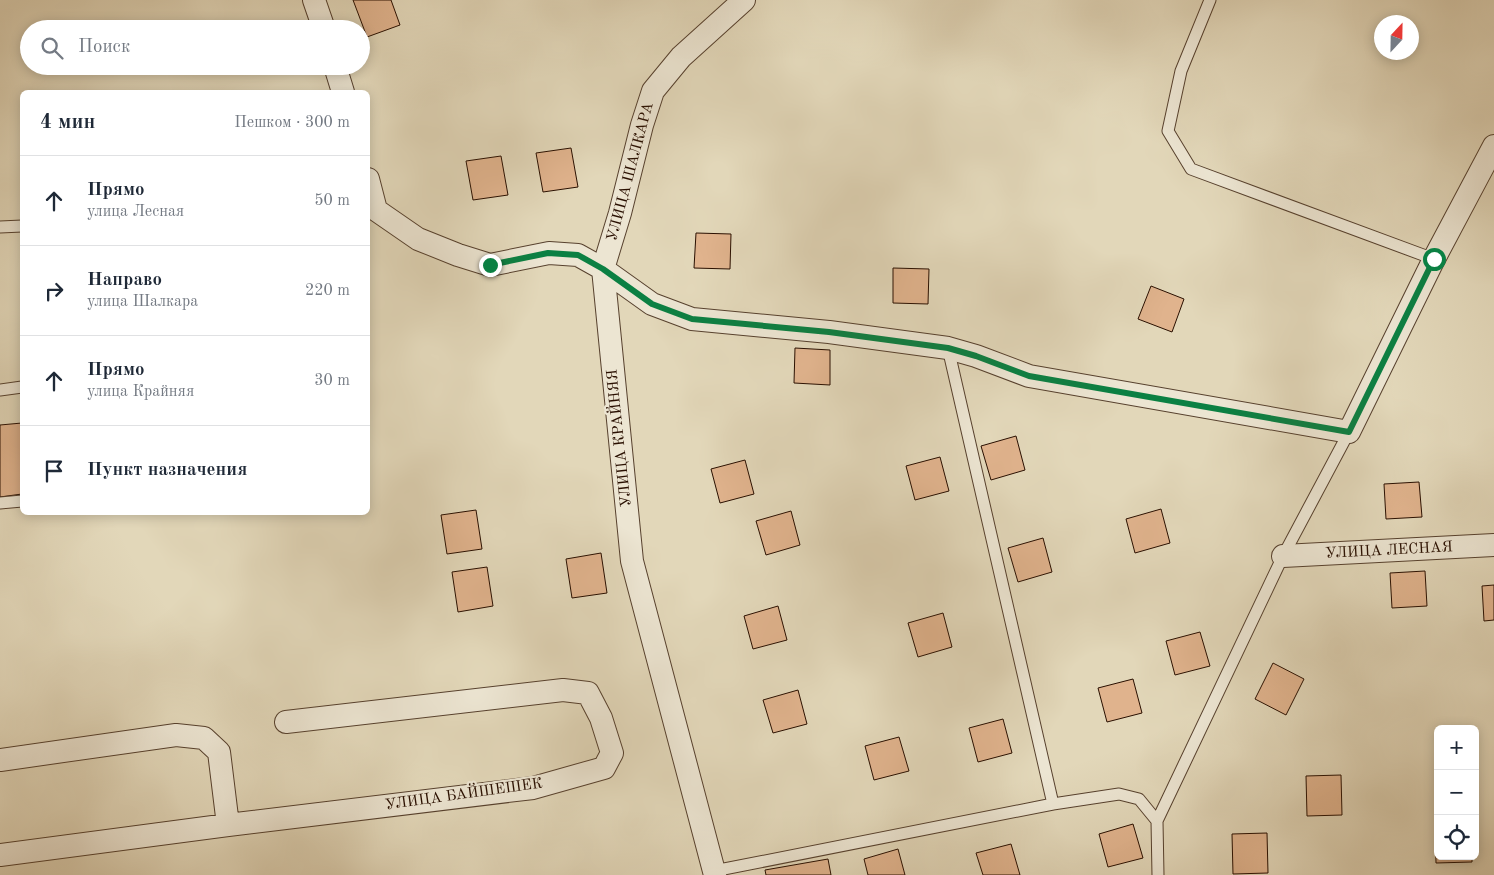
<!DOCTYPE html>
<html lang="ru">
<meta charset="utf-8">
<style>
:root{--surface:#fff;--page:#f2f2f3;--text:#1f2937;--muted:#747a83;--line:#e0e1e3}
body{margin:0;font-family:"Old Standard TT",serif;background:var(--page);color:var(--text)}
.controls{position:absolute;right:15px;bottom:15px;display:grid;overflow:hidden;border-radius:8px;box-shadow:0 2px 12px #0003}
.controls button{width:45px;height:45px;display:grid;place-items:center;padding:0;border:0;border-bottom:1px solid var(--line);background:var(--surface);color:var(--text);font:25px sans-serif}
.compass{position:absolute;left:1374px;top:15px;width:45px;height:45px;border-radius:50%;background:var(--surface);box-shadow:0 2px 12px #0003;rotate:22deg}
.stop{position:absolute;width:15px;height:15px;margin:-11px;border:4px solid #0b8043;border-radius:50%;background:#fff}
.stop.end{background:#0b8043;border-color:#fff;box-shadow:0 1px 5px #0008}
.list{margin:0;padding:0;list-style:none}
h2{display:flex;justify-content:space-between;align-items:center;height:65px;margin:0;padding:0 20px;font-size:21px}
h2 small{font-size:16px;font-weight:400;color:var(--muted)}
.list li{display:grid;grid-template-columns:32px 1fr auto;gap:15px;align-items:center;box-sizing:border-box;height:90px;padding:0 20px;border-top:1px solid var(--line)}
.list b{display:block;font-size:19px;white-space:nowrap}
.list p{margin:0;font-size:16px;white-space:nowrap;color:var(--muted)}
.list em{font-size:16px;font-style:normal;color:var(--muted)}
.icon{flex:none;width:28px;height:28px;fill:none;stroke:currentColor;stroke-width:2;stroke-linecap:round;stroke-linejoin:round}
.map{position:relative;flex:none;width:1494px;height:875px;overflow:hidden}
.search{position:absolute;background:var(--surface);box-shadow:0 2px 12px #0003;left:20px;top:20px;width:350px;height:55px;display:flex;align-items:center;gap:12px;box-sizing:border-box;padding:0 18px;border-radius:28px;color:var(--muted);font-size:19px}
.panel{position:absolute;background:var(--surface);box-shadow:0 2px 12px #0003;left:20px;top:90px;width:350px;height:425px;border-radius:8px}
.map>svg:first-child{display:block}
.building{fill:#e0b38d;stroke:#290f00}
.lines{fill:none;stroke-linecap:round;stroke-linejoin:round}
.service-casing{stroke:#57412e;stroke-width:13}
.minor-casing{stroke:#57412e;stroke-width:24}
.service{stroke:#ece5d2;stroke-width:11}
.minor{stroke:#ece5d2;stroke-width:22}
.route{stroke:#0b8043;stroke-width:6}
.labels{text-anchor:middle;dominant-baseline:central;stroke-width:4.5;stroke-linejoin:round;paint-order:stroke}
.street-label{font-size:15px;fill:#290f00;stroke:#ece5d2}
</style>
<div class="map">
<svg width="1494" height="875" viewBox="0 0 1494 875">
<rect width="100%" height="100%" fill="#e2d7b9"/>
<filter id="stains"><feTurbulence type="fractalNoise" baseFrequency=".004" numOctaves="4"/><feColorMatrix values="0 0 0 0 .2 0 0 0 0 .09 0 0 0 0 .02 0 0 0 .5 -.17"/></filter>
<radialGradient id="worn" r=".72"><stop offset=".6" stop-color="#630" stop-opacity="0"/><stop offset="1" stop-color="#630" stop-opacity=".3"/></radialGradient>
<!-- building -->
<path class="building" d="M353,0H391L400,25L367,37Z
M571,148L578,187L543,192L536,153Z
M501,156L508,195L473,200L466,161Z
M696,233L731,234L730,269L694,268Z
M893,268L929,269L928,304L893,303Z
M1151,286L1184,299L1172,332L1138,319Z
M795,348L830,350V385L794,383Z
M22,423V494L0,497V425Z
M1016,436L1025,470L991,480L981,446Z
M940,457L949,491L915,500L906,466Z
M745,460L754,494L720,503L711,469Z
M1419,482L1422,517L1386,519L1384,484Z
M1161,509L1170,543L1135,553L1126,519Z
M476,510L482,549L447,554L441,515Z
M791,511L800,545L766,555L756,521Z
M1043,538L1052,572L1018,582L1008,548Z
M601,553L607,593L572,598L566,559Z
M487,567L493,606L458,612L452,572Z
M1425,571L1427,606L1392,608L1390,573Z
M1494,585V620L1484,621L1482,586Z
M778,606L787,640L753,649L744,616Z
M943,613L952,647L918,657L908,623Z
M1200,632L1210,666L1175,675L1166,641Z
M1273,663L1304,679L1286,715L1255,699Z
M1133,679L1142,713L1107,722L1098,688Z
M798,690L807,724L773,733L763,700Z
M1003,719L1012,753L978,762L969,728Z
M899,737L909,771L874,780L865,746Z
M1341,775L1342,815L1307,816L1306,776Z
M1435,823H1438V856H1472V862L1436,863Z
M1133,824L1143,858L1108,867L1099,834Z
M1267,833L1268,873L1233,874L1232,834Z
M1011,844L1020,875H983L976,853Z
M898,849L905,875H868L864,859Z
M828,859L831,875H766L765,870Z"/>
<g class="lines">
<defs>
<path id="service" d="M1210,0L1181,71L1168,131L1191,169L1434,259
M0,227L22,226
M948,348L1053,804
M0,390L22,387
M0,503L22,501
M714,871L1053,804L1119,794L1139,799L1157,821
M1158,875L1157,821L1283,556L1349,432"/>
<path id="minor" d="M314,0L324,29
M744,0L681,57L653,91L642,125L620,213L603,269L652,304L692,319L829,332L948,348L976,356L1029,376L1349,432L1434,259L1494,146
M335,66L343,92
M368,179L376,210L418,239L458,255L490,265L549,253L578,255L603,269L632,561L715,875
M1283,556L1494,545
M0,760L176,735L204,738L219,752L228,825
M0,855L228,825L533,788L604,768L612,753L601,718L588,693L563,690L286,722"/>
</defs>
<!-- service casing -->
<use href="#service" class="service-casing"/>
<!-- minor casing -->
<use href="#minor" class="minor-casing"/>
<!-- service -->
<use href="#service" class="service"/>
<!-- minor -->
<use href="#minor" class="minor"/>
</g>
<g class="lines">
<!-- route -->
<path class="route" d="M490,265L548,253L578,255L603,269L652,304L692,319L829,332L948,348L976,356L1029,376L1349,432L1434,259"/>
</g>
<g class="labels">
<!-- street labels -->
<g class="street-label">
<text transform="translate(631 172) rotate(-75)">УЛИЦА ШАЛКАРА</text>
<text transform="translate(620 438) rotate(-96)">УЛИЦА КРАЙНЯЯ</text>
<text transform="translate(1389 551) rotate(-3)">УЛИЦА ЛЕСНАЯ</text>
<text transform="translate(464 795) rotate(-8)">УЛИЦА БАЙШЕШЕК</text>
</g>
</g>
<rect width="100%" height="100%" filter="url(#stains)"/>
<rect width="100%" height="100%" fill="url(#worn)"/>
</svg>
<div class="controls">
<button>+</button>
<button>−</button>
<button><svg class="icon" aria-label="locate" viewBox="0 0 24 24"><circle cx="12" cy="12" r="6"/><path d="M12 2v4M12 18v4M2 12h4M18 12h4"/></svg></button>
</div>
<svg class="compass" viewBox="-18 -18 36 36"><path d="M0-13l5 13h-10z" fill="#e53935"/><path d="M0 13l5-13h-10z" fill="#747a83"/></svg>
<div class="stop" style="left:1434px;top:259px"></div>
<div class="stop end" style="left:490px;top:265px"></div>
<div class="search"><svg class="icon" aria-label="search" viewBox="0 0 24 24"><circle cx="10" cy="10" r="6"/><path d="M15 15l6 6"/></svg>Поиск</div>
<section class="panel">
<h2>4 мин<small>Пешком · 300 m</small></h2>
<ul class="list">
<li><svg class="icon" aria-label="ahead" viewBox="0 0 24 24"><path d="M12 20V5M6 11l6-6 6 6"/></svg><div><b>Прямо</b><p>улица Лесная</p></div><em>50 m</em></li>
<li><svg class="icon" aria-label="right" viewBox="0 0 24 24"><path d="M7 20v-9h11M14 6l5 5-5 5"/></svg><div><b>Направо</b><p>улица Шалкара</p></div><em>220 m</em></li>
<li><svg class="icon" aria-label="ahead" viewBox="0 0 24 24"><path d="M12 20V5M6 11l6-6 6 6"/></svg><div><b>Прямо</b><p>улица Крайняя</p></div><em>30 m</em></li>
<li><svg class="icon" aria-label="arrive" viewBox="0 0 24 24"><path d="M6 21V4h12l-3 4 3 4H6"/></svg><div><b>Пункт назначения</b></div></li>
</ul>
</section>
</div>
